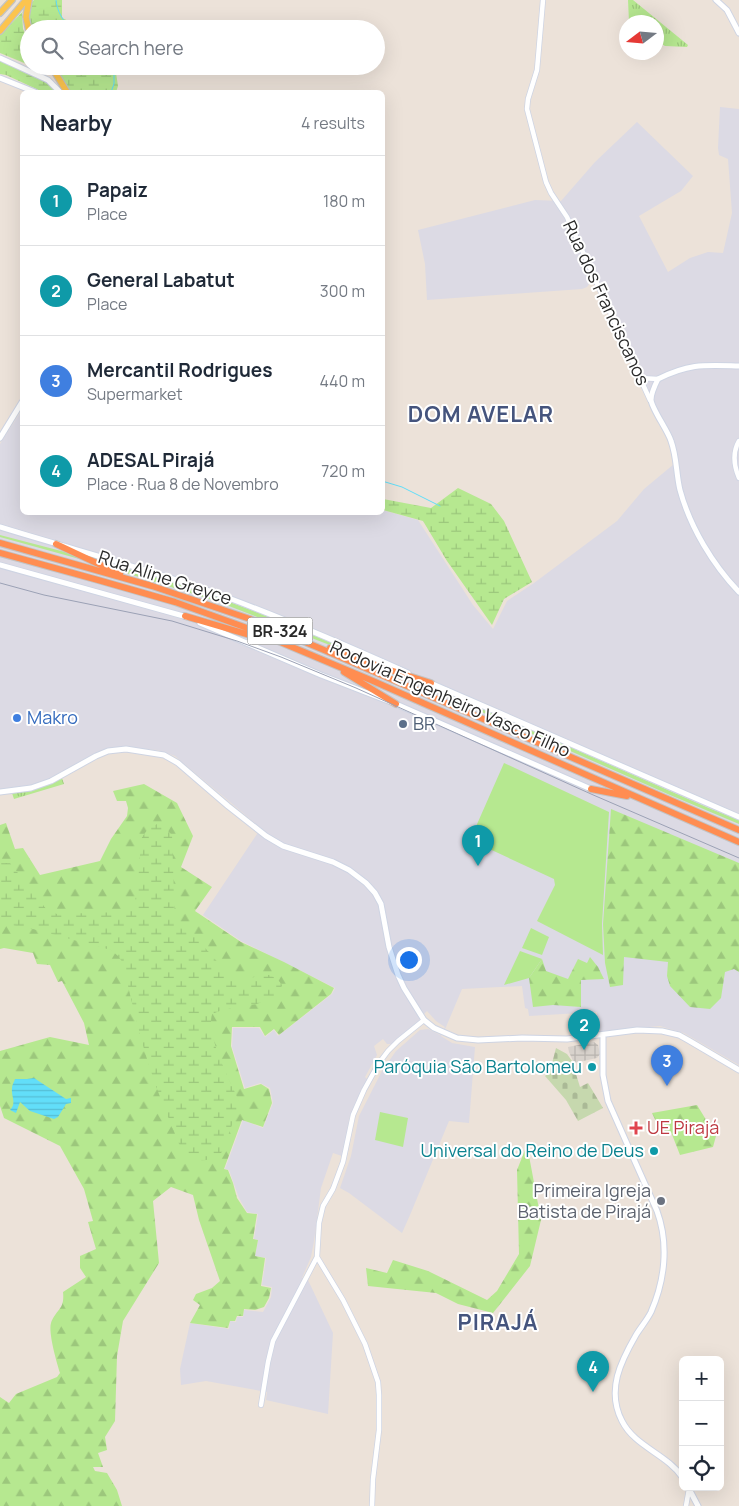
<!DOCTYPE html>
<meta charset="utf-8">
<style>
:root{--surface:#fff;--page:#f2f2f3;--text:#1f2937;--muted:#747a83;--line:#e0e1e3;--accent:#1a73e8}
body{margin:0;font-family:Manrope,sans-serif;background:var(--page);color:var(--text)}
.controls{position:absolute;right:15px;bottom:15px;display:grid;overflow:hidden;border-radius:8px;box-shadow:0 5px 20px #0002}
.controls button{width:45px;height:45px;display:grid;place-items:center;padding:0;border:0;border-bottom:1px solid var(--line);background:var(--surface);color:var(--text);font:25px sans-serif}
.compass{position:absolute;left:619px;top:15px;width:45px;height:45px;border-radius:50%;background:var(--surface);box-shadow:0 5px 20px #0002;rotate:254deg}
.you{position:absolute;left:408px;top:959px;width:18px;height:18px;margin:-12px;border:4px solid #fff;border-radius:50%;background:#1a73e8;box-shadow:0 0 0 8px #1a73e833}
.badge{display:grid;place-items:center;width:32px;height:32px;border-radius:50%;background:var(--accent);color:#fff;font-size:16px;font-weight:700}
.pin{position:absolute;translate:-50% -41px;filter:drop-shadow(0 1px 2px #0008)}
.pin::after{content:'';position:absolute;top:26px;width:18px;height:15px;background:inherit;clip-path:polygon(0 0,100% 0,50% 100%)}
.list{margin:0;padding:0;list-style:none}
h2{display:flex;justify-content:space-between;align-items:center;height:65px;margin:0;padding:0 20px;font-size:21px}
h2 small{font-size:16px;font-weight:400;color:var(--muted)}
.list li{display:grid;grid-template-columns:32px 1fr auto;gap:15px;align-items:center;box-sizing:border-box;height:90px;padding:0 20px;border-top:1px solid var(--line)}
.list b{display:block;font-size:19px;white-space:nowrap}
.list p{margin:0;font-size:16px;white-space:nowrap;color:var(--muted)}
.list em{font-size:16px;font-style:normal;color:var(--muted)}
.icon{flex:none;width:28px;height:28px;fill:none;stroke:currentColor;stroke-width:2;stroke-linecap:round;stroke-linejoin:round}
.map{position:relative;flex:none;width:739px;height:1506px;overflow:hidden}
.search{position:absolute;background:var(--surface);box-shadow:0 5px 20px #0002;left:20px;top:20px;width:365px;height:55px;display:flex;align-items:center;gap:12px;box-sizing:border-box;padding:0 18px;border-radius:28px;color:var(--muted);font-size:19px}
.panel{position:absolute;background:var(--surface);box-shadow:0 5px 20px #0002;left:20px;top:90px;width:365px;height:425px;border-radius:8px}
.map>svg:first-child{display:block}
.industrial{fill:#dcdae4}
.grass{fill:#b6e890}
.forest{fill:url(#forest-firs)}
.wetland{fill:url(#wetland-marsh)}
.cemetery{fill:url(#cemetery-stones)}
.park{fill:url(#park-tufts)}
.plaza{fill:url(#plaza-grid)}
.water{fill:url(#water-rules)}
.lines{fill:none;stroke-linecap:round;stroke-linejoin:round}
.stream{stroke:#62def9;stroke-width:1}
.tertiary-casing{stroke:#ced4e3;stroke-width:6}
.secondary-casing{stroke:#ced4e3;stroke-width:7}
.primary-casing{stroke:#c3c3c3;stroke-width:8}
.motorway-casing{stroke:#c3c3c3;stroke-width:8}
.tertiary{stroke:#fff;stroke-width:4.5}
.secondary{stroke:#fff;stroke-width:5}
.primary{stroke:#fcc44e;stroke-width:5.5}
.motorway{stroke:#ff8d51;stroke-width:6}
.rail{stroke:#9ba1b5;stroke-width:1}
.shop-dot{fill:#3f7fe0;stroke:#fff;stroke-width:2}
.service-dot{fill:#5c6f8a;stroke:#fff;stroke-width:2}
.culture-dot{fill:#0f9aa8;stroke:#fff;stroke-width:2}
.health-dot{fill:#e0444e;stroke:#fff;stroke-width:2}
.worship-dot{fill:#6b7280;stroke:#fff;stroke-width:2}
.labels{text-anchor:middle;stroke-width:4;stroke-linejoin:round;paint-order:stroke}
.shield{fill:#fff;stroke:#696969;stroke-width:1}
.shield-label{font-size:16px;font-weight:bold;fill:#292929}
.street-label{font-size:18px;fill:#292929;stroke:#fff}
.shop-label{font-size:18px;fill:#366cbe;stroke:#fff;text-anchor:start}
.service-label{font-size:18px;fill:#4e5e75;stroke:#fff;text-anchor:start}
.culture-label{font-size:18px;fill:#0d838f;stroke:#fff;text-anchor:end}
.health-label{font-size:18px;fill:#be3a42;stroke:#fff;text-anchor:start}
.worship-label{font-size:18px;fill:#5b616d;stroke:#fff;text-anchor:end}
.district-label{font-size:22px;font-weight:bold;letter-spacing:1px;fill:#45547d;stroke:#fff}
</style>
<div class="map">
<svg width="739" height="1506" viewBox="0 0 739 1506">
<defs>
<pattern id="forest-firs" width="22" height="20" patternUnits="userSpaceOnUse" patternTransform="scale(1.25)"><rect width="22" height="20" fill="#b6e890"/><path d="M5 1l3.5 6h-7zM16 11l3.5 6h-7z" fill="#9cc77c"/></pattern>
<pattern id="wetland-marsh" width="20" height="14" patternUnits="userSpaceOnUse" patternTransform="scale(1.25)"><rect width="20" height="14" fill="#b6e890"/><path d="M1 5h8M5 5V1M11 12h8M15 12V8" fill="none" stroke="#9cc77c"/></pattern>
<pattern id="cemetery-stones" width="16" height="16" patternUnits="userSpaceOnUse" patternTransform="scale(1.25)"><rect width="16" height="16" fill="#c6d8ae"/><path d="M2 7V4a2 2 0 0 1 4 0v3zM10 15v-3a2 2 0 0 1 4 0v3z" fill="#aab996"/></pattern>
<pattern id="park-tufts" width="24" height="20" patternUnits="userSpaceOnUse" patternTransform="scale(1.25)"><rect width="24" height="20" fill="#b6e890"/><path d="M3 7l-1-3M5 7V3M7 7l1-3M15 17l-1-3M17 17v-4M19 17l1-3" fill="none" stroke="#9cc77c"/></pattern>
<pattern id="plaza-grid" width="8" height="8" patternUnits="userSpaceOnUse" patternTransform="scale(1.25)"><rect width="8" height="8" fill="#d8d2cc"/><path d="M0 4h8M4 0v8" fill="none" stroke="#b9b4af"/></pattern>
<pattern id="water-rules" width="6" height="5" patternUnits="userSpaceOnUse" patternTransform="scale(1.25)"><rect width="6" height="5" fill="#62def9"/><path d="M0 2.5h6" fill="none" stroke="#55bed5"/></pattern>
</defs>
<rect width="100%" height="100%" fill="#ece2d9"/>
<path class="industrial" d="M720,107L739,109V1065L684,1033L660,1026L597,1032V1012L529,1016L528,1009L525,1008L522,986L462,989L446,1027L441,1036L452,1043L475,1047L469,1123L449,1121L410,1215L402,1233L349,1193L340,1188L351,1156L359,1116L382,1071L396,1051L420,1030L428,1029L440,1035L445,1027L436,1021L427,1011L420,1018L419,1021L394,1044H387L383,1039L374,1046L377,1055L365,1077L367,1079L349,1118L345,1148L342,1156L333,1153L321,1188L314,1241L311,1257L302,1278L308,1280L333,1333L328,1414L266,1400L267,1392L206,1381L181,1385L180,1369L190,1323L229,1329L230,1321L236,1322L237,1317H243L244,1310L263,1312L271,1297L272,1287L262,1285L266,1258L255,1256L258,1240L254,1239L258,1214L247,1212L239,1198L229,1170L225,1169L243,1120L263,1128L273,1103L270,1088L260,1083L245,1088L232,1047L233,1028H259L265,1037L274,1030L278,1036L332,994L335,988L241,941L203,915L261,828L175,756L158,750L119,748L49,781L32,786L0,789V444L22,410V512H373L379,515V513L382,512L383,510L418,520L473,605L493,629L507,601L534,583L617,521L644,489L674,464L669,441L600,287L590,283L587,287L582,289L427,300L425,264L418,230L535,200L561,201L595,162L637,122L693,176L681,191L639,216L668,272L690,258L708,252L723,253L732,213L728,159L719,155L718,148Z"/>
<path class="grass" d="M0,535C61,551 123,566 183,586C258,610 330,642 402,673L216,601L94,563L0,537Z
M409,680L433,687L711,809L739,820V824L670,795Z
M504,763L609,812L602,924L603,955L537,921L555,885L554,879L470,840Z
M531,928L549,937L542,955L522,948Z
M520,951L542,959L529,978L504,985Z
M380,1112L408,1118L403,1147L375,1140Z"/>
<path class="forest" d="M144,784L177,803L193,836L181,867L212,887L195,911L241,942L284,962L334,988L331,994L279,1035L274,1029L265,1036L260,1027H232L231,1046L244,1089L261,1084L269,1089L272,1103L263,1127L242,1120L224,1169L228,1170L233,1183L237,1198L247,1213L257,1214L253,1239L258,1240L255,1256L265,1258L261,1286L271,1288L269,1298L264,1307L255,1310L244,1309L243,1316H237L235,1321H230L228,1328L190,1323L200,1305L193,1300L196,1294L212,1288L220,1281L199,1220L193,1195L171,1187L153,1201L159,1263L123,1321L117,1356L115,1421L105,1437L107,1450L98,1453L103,1467H93L95,1471L107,1473L117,1490L122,1506H0V1397L9,1403L16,1394L57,1377L60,1373C57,1363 48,1333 51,1323C56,1309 65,1310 63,1292L86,1277L80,1268V1256L96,1249L88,1222L93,1221L84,1189L60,1146L4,1118L0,1106V1051L50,1037L89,1045L84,1023L62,981L58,982L50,965L37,964L33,953L4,948L0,949V825L6,823L15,849L23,848L40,875L100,861L111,839L127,816L128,808L126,801H117L113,791Z
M611,809L739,863V972L734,969L725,972L721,998L710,1009L690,1007L670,986L667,976L668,962L624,957L623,985L610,987L605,963L603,924Z
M590,957L598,967L604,979L581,980V1007L553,1005L533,1007L529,978L542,959L546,971L568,979L578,959L587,963Z
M697,1105L716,1136L713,1147L680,1155L671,1132L662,1134L652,1113Z
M527,1145L541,1220L530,1266L493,1313L458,1304L436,1293L368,1286L366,1268L387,1273L393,1260L428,1271L487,1300L497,1291L519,1254L517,1170Z"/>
<path class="wetland" d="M34,0H62V18L86,29H32L29,17L31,4L22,13L23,29L29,41V65L0,53V35Z
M0,61L44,80L56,92H43L6,75L0,74Z
M55,66H115L118,86L116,92H71Z
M458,488L491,504L504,521L532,582L504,599L492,625L447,561L423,521L383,510V499L431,508Z
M157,824L167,830L172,835L175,924L180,928L188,929C199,942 212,954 222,968C224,971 226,975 229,977C247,990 265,960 282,985L279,995L257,1004L222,1010L212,1014C206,1036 229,1078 238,1099L239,1106L222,1152C212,1161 198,1164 187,1155C180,1149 176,1137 173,1128C149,1076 135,1019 123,963L118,956L111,950L33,929L11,925H0V863H10L47,910L57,914L124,912L132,910L135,902L142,837L148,829Z"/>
<path class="cemetery" d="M556,1048L567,1054L572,1061L580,1087L588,1083L603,1108L578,1121L566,1100L545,1076L550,1071Z"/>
<path class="park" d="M628,0H633L688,45L687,47L665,46L657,41L656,22H629Z
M62,778L64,784L14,799L12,793L41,787Z"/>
<path class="plaza" d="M594,1042L598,1045L600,1054L597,1058L574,1063L569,1052L568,1047Z"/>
<path class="water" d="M34,1078L66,1099L71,1098V1103L66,1104L58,1117L54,1119L30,1111L20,1102L16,1113L10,1110C17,1103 11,1097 12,1088C12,1085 14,1082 15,1079H27Z"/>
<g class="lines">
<path class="stream" d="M56,0C57,12 63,21 72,29
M111,92L114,84V66
M382,481L402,487L440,506"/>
<defs>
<path id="tertiary" d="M543,0L537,70L528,99L527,109L546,182L551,193L567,217L650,400
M640,378L658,379
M739,441C732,453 734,466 739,478
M261,1405L268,1362L273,1341L317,1257
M372,1506L373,1479L379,1430V1395L378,1382L365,1344L343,1300L317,1257L319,1223L323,1206L333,1189L343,1162L353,1115L364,1090L379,1063L388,1051L398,1041L424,1020
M686,1506L689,1489"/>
<path id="secondary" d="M716,0L727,10L739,33
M0,58L48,80L60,92
M0,78L35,92
M739,366C705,365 690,363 658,379C655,385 651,393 651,400C652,409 668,431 671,441C677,457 676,474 680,490C690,527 713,565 739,592
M0,438L22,402
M0,527C68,548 137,566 204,589C274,614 341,643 408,673
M0,565L187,617
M200,623L321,675L396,704L591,789
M428,682L739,817
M0,792L31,788L51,781L96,756L108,751L126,749L164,755L178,763L228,806L266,836L283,846L333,862L349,870L366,883L375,893L381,904L389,947L398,975L404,988L424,1020L434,1028L457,1038L478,1040L522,1038L567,1039L637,1030L662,1031L679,1035L688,1040L739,1070
M603,1036V1075L608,1101L657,1211C669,1244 665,1280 651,1312C647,1320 641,1327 636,1335C621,1361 606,1390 622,1421C635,1447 667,1454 683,1478
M688,1487L698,1506"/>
<path id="primary" d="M0,13L12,0
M0,31L26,0
M29,31L26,17L29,0
M51,66L67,92"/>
<path id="motorway" d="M0,543L152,586L250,619L324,650L739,830
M56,544L120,574
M0,553L98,580L175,602L247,628L373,681L739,842
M185,616L263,639
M330,648L387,669L431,683
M344,672L396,704
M591,789L627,796"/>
</defs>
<use href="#tertiary" class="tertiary-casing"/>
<use href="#secondary" class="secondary-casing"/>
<use href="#primary" class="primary-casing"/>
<use href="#motorway" class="motorway-casing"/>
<use href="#tertiary" class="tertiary"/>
<use href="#secondary" class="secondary"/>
<use href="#primary" class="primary"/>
<use href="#motorway" class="motorway"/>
<path class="rail" d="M0,583L44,595L172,621L237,641L281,657L356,688L591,794L739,858"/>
</g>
<circle class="shop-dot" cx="17" cy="718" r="5"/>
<circle class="service-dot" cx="403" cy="724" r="5"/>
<g class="culture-dot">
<circle cx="592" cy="1067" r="5"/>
<circle cx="654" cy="1151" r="5"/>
</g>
<path class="health-dot" d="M633.5 1120.5h5v5h5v5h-5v5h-5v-5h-5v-5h5z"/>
<circle class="worship-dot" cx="661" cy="1201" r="5"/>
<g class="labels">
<rect class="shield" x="247.5" y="617.5" width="65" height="27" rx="4"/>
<g class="shield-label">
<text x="280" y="637">BR-324</text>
</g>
<g class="street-label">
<text transform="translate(606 303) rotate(65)" y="6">Rua dos Franciscanos</text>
<text transform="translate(165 578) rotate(18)" y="6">Rua Aline Greyce</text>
<text transform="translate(450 699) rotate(24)" y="6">Rodovia Engenheiro Vasco Filho</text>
</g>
<g class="shop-label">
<text x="27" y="724">Makro</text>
</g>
<g class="service-label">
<text x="413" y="730">BR</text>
</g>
<g class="culture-label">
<text x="582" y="1073">Paróquia São Bartolomeu</text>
<text x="644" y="1157">Universal do Reino de Deus</text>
</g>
<g class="health-label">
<text x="647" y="1134">UE Pirajá</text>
</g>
<g class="worship-label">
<text x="651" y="1197">Primeira Igreja<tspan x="651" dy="21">Batista de Pirajá</tspan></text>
</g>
<g class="district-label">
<text x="481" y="422">DOM AVELAR</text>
<text x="498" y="1330">PIRAJÁ</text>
</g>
</g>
</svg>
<div class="controls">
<button>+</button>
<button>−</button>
<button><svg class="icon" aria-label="locate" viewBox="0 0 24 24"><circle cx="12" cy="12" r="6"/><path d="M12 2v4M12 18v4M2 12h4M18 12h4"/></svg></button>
</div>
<svg class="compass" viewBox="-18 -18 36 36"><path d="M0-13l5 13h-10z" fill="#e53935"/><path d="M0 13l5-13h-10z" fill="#747a83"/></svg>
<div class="you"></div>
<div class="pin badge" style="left:478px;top:866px;background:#0f9aa8">1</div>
<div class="pin badge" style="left:584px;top:1050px;background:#0f9aa8">2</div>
<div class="pin badge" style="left:667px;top:1086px;background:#3f7fe0">3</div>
<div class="pin badge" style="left:593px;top:1392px;background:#0f9aa8">4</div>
<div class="search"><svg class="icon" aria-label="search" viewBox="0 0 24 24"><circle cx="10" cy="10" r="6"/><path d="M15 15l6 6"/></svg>Search here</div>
<section class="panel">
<h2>Nearby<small>4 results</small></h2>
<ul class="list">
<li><span class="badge" style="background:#0f9aa8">1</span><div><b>Papaiz</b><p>Place</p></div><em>180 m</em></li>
<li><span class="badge" style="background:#0f9aa8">2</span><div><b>General Labatut</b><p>Place</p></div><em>300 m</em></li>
<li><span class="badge" style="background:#3f7fe0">3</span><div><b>Mercantil Rodrigues</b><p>Supermarket</p></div><em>440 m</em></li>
<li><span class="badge" style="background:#0f9aa8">4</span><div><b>ADESAL Pirajá</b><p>Place · Rua 8 de Novembro</p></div><em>720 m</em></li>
</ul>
</section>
</div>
